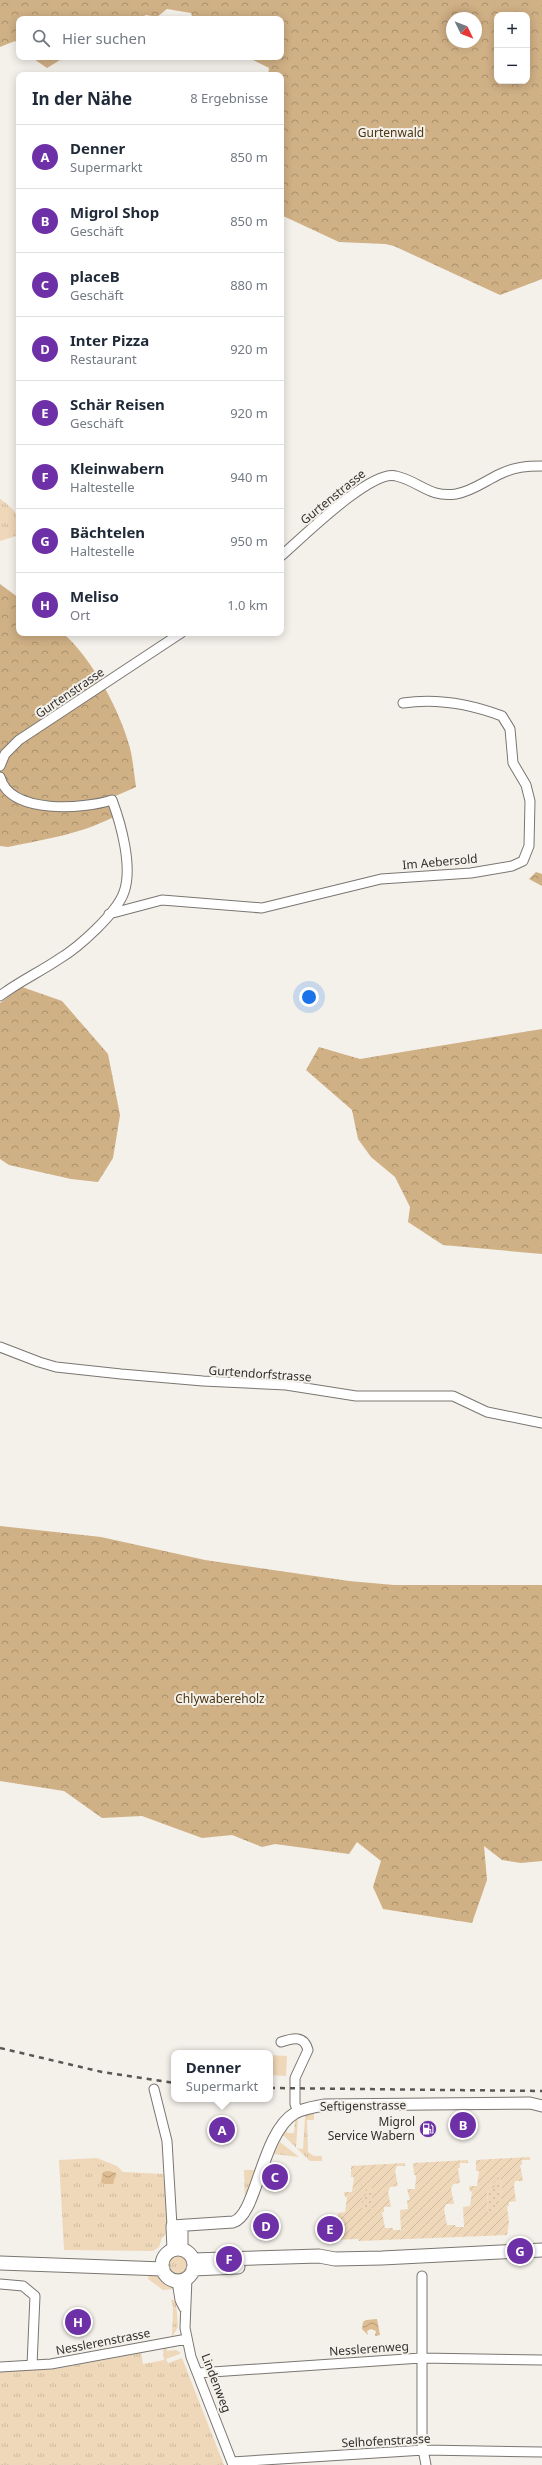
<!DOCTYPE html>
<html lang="de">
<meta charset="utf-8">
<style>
:root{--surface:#fff;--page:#f2f2f3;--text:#1f2937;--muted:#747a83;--line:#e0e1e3;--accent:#6d30a6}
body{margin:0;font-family:"Noto Sans",sans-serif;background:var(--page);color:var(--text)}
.controls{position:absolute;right:12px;top:12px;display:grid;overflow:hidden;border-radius:8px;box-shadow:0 2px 10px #0003}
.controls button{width:36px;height:36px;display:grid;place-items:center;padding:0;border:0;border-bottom:1px solid var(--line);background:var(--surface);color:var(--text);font:20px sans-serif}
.compass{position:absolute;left:446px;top:12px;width:36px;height:36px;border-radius:50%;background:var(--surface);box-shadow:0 2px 10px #0003;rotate:133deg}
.you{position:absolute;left:309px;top:997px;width:14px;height:14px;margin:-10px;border:3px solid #fff;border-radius:50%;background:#1a73e8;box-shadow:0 0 0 6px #1a73e833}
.badge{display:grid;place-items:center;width:26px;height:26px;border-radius:50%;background:var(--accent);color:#fff;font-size:13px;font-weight:700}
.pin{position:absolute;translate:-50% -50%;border:2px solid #fff;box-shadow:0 1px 4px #0006}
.popup{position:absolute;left:171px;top:2050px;width:102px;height:52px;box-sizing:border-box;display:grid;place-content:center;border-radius:8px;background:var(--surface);filter:drop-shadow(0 1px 3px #0005);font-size:13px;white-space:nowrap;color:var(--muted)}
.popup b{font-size:15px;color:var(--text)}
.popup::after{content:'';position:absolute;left:50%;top:100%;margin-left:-8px;border:8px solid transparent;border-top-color:var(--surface)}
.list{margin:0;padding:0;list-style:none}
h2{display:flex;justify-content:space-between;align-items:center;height:52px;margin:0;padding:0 16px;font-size:17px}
h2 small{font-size:13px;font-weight:400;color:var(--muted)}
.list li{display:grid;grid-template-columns:26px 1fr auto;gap:12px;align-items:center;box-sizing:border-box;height:64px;padding:0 16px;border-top:1px solid var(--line)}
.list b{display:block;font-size:15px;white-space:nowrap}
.list p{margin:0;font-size:13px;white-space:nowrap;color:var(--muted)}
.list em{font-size:13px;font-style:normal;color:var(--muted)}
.icon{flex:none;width:22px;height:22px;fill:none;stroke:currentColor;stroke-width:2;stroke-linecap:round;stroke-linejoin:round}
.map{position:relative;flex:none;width:542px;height:2465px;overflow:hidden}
.search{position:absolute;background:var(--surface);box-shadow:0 2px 10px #0003;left:16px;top:16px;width:268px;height:44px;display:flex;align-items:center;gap:10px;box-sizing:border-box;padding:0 14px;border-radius:8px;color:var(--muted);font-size:15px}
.panel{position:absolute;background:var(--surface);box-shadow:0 2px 10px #0003;left:16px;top:72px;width:268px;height:564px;border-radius:8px}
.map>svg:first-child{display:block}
.grass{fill:url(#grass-tufts)}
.forest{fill:url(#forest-crowns);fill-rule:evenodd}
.park{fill:url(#park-dots)}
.garden{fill:url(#garden-furrows);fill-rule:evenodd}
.pitch{fill:#efd8b9}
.water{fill:url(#water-waves)}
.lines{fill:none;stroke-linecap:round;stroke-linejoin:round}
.minor-casing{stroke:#7a7671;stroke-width:11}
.tertiary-casing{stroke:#7a7671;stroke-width:13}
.secondary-casing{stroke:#7a7671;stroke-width:15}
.minor{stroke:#fff;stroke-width:9}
.tertiary{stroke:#fff;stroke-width:11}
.secondary{stroke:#fff;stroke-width:13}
.rail{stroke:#595654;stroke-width:2.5;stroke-dasharray:5 5;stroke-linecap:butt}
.labels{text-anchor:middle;stroke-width:4;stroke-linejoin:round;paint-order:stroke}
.park-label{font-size:12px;fill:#4b3512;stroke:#f4f0ea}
.street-label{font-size:12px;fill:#312f2d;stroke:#f4f0ea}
.poi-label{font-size:12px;fill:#312f2d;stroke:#f4f0ea;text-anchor:end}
</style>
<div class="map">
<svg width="542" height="2465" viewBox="0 0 542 2465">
<defs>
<pattern id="grass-tufts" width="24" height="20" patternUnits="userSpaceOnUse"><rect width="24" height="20" fill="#efd8b9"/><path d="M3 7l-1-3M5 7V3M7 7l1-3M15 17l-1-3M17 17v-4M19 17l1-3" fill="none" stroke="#cdba9f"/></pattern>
<pattern id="forest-crowns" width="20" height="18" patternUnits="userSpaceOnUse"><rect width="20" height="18" fill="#d0b085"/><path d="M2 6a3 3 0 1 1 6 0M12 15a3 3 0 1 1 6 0" fill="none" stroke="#a9906d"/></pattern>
<pattern id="park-dots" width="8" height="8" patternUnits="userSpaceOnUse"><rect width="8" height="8" fill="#efd8b9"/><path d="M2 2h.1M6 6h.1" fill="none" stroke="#cdba9f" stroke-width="1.8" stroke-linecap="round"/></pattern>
<pattern id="garden-furrows" width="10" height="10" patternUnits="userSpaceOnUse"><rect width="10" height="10" fill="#efd8b9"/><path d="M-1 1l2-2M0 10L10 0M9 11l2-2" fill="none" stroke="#cdba9f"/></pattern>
<pattern id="water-waves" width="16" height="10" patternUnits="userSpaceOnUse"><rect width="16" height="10" fill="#dcbc90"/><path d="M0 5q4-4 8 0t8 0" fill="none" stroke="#b39976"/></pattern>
</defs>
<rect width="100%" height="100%" fill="#f4f0ea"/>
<path class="grass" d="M0,499C17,511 19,514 19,535L0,541Z
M314,2112V2120H307L308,2152L314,2156H322V2161H310L283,2135L287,2128V2133H294L295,2120L298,2118L296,2148L303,2149L305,2117L308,2113Z
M280,2142L299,2157L274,2154Z
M97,2158L117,2166L123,2172L163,2174L169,2230L162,2238L159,2247L153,2251L64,2250L59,2160Z
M244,2170H254L256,2173L245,2206L239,2210V2207L245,2204Z
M167 2265a11 11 0 1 1 22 0a11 11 0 1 1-22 0Z
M149,2272L160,2276L174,2289L163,2290L148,2279Z
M171,2299L176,2302L178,2327L172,2337L173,2307Z
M167,2346V2351L176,2350L180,2352V2354L166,2359L168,2363L182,2358L224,2465H0V2371L55,2369L141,2353L143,2364L164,2360L163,2349Z"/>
<path class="forest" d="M0,0H542V279L500,295L394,246L385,244L339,242L281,215V75H268L269,68L247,57H281V19H193L191,13L167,9L157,17L146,15L138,19H19V45L15,41L0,47ZM497,15H527V81H497ZM452,18H476V42H452Z
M31,57H65L47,68Z
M0,584L19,598V633H63C92,659 120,710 130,748C133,760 134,774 136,787L111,798L117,815C83,834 46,839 8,847L0,846Z
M536,872L542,874V886L529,879Z
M22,987L62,1001L108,1054L120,1115L113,1158L98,1182L71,1179L9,1165L0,1159V1003Z
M542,1029V1254L443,1245L408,1222L410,1207L395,1177L371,1157L358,1139L352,1110L306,1070L319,1047L360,1059Z
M0,1526L101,1537L205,1560L349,1581L394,1585H542V1861L521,1863L502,1860L484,1846L487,1880L472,1923L383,1909L373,1887L381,1861L357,1842L349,1854L275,1844L262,1847L232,1835L202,1838L142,1816L102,1818L64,1791L0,1781Z"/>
<path class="park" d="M494,2178H501L502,2201L496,2213H488L487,2188H494Z
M366,2187H372V2209L362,2210V2196Z"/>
<path class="garden" d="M530,2157V2160H522V2165H520L523,2181H515L514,2186L516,2201L509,2202V2206H507L509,2222L507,2235L359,2241L358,2239L331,2240L330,2233H338V2213L345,2212L347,2197H345L344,2192H352L354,2177H351V2166L405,2163V2166H397L395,2171L398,2186L390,2187L388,2192L391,2207H384V2212H382L385,2228H393V2230H401L400,2210L408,2209L407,2200H410L407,2189H415L416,2176L414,2174L413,2163L468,2160V2163H460V2168H458L460,2183L453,2184L451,2189L454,2204H446L444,2209L447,2225H455L456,2227H464L463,2207L470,2206L472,2192L470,2191L469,2186H477L479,2171H476V2160ZM494,2178H501L502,2201H496V2213H488L487,2188H495ZM366,2187H372V2209H362V2196H366Z"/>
<path class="pitch" d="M270,2055L287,2056L286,2076L270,2075Z"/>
<path class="water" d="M109,2171L116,2173L113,2184H104L101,2182L103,2172Z
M377,2319L380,2335L375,2336L376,2331L371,2329L367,2331L368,2335L362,2329L363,2322L366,2320Z"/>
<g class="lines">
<defs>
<path id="minor" d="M281,556C302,538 371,469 396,476C419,481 429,498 456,494C473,491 485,481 500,474C514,467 527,466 542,466
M0,766L5,754L19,740L181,633
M0,777C10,815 84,809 112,800C121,824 133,867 124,892C117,913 78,948 59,959C40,972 18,982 0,996
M109,914L162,900L262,908L381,879L471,873L512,866L523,861L529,846L530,801L526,785L513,763L510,729L502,716C470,704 437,698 403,703
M0,1347L39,1362L56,1367L121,1374L203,1381L286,1385L356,1396H453L487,1412L542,1423
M281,2042C293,2038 304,2035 308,2050L295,2078V2104L298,2112
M154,2089L167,2141L172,2226
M422,2276V2444L426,2465
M187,2278L185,2328L191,2357L233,2465
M177,2281L180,2300L184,2308
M0,2284L23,2286L35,2296L32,2365
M0,2367L51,2364L187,2339
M198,2373L421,2358L542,2360
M232,2462L424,2450L542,2452"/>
<path id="tertiary" d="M182,2226V2250
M173,2250L172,2226L233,2222C257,2216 261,2133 295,2113C304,2108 314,2107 324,2105L530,2103L542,2106"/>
<path id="secondary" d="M162 2265a16 16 0 1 1 32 0a16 16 0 1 1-32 0Z
M193,2260L319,2256L335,2259L382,2258L542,2250
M0,2263L163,2269
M193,2269L238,2267"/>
</defs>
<use href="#minor" class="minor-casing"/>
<use href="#tertiary" class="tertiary-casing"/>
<use href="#secondary" class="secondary-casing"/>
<use href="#minor" class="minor"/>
<use href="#tertiary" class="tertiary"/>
<use href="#secondary" class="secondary"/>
<path class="rail" d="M0,2048L102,2072L174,2083
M270,2088L542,2091"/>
</g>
<defs>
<symbol id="fuel-disc" viewBox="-11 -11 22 22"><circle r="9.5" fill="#6d30a6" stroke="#f4f0ea"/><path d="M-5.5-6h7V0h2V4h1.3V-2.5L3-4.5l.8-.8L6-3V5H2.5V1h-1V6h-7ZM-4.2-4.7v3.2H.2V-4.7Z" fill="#fff"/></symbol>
</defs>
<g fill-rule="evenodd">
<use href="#fuel-disc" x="418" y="2119" width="20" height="20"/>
</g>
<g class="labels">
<g class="park-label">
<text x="391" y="137">Gurtenwald</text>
<text x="220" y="1703">Chlywabereholz</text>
</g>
<g class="street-label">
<text transform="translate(333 497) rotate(-39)" y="4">Gurtenstrasse</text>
<text transform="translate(70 693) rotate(-34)" y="4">Gurtenstrasse</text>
<text transform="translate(440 862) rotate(-5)" y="4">Im Aebersold</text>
<text transform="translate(260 1374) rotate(4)" y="4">Gurtendorfstrasse</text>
<text transform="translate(363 2106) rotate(-1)" y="4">Seftigenstrasse</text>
<text transform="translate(103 2342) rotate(-11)" y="4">Nesslerenstrasse</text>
<text transform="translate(369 2349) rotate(-4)" y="4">Nesslerenweg</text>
<text transform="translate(216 2383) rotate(69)" y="4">Lindenweg</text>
<text transform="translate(386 2441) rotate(-3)" y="4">Selhofenstrasse</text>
</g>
<g class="poi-label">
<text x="415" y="2126">Migrol<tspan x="415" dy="14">Service Wabern</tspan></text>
</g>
</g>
</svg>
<div class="controls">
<button>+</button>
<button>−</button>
</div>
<svg class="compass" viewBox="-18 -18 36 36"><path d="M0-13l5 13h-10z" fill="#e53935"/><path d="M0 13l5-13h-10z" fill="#747a83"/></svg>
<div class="you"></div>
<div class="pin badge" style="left:222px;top:2130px">A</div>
<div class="popup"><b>Denner</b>Supermarkt</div>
<div class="pin badge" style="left:463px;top:2125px">B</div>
<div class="pin badge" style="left:275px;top:2177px">C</div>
<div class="pin badge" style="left:266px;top:2226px">D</div>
<div class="pin badge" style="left:330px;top:2229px">E</div>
<div class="pin badge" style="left:229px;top:2259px">F</div>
<div class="pin badge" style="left:520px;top:2251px">G</div>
<div class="pin badge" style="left:78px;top:2322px">H</div>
<div class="search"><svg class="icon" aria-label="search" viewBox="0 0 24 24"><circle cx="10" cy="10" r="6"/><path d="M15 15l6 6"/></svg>Hier suchen</div>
<section class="panel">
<h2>In der Nähe<small>8 Ergebnisse</small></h2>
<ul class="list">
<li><span class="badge">A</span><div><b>Denner</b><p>Supermarkt</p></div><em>850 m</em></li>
<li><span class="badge">B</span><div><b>Migrol Shop</b><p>Geschäft</p></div><em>850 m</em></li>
<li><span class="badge">C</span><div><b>placeB</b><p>Geschäft</p></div><em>880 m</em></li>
<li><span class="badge">D</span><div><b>Inter Pizza</b><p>Restaurant</p></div><em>920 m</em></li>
<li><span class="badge">E</span><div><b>Schär Reisen</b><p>Geschäft</p></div><em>920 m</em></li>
<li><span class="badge">F</span><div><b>Kleinwabern</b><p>Haltestelle</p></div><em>940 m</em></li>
<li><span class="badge">G</span><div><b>Bächtelen</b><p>Haltestelle</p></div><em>950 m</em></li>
<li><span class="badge">H</span><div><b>Meliso</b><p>Ort</p></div><em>1.0 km</em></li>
</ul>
</section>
</div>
